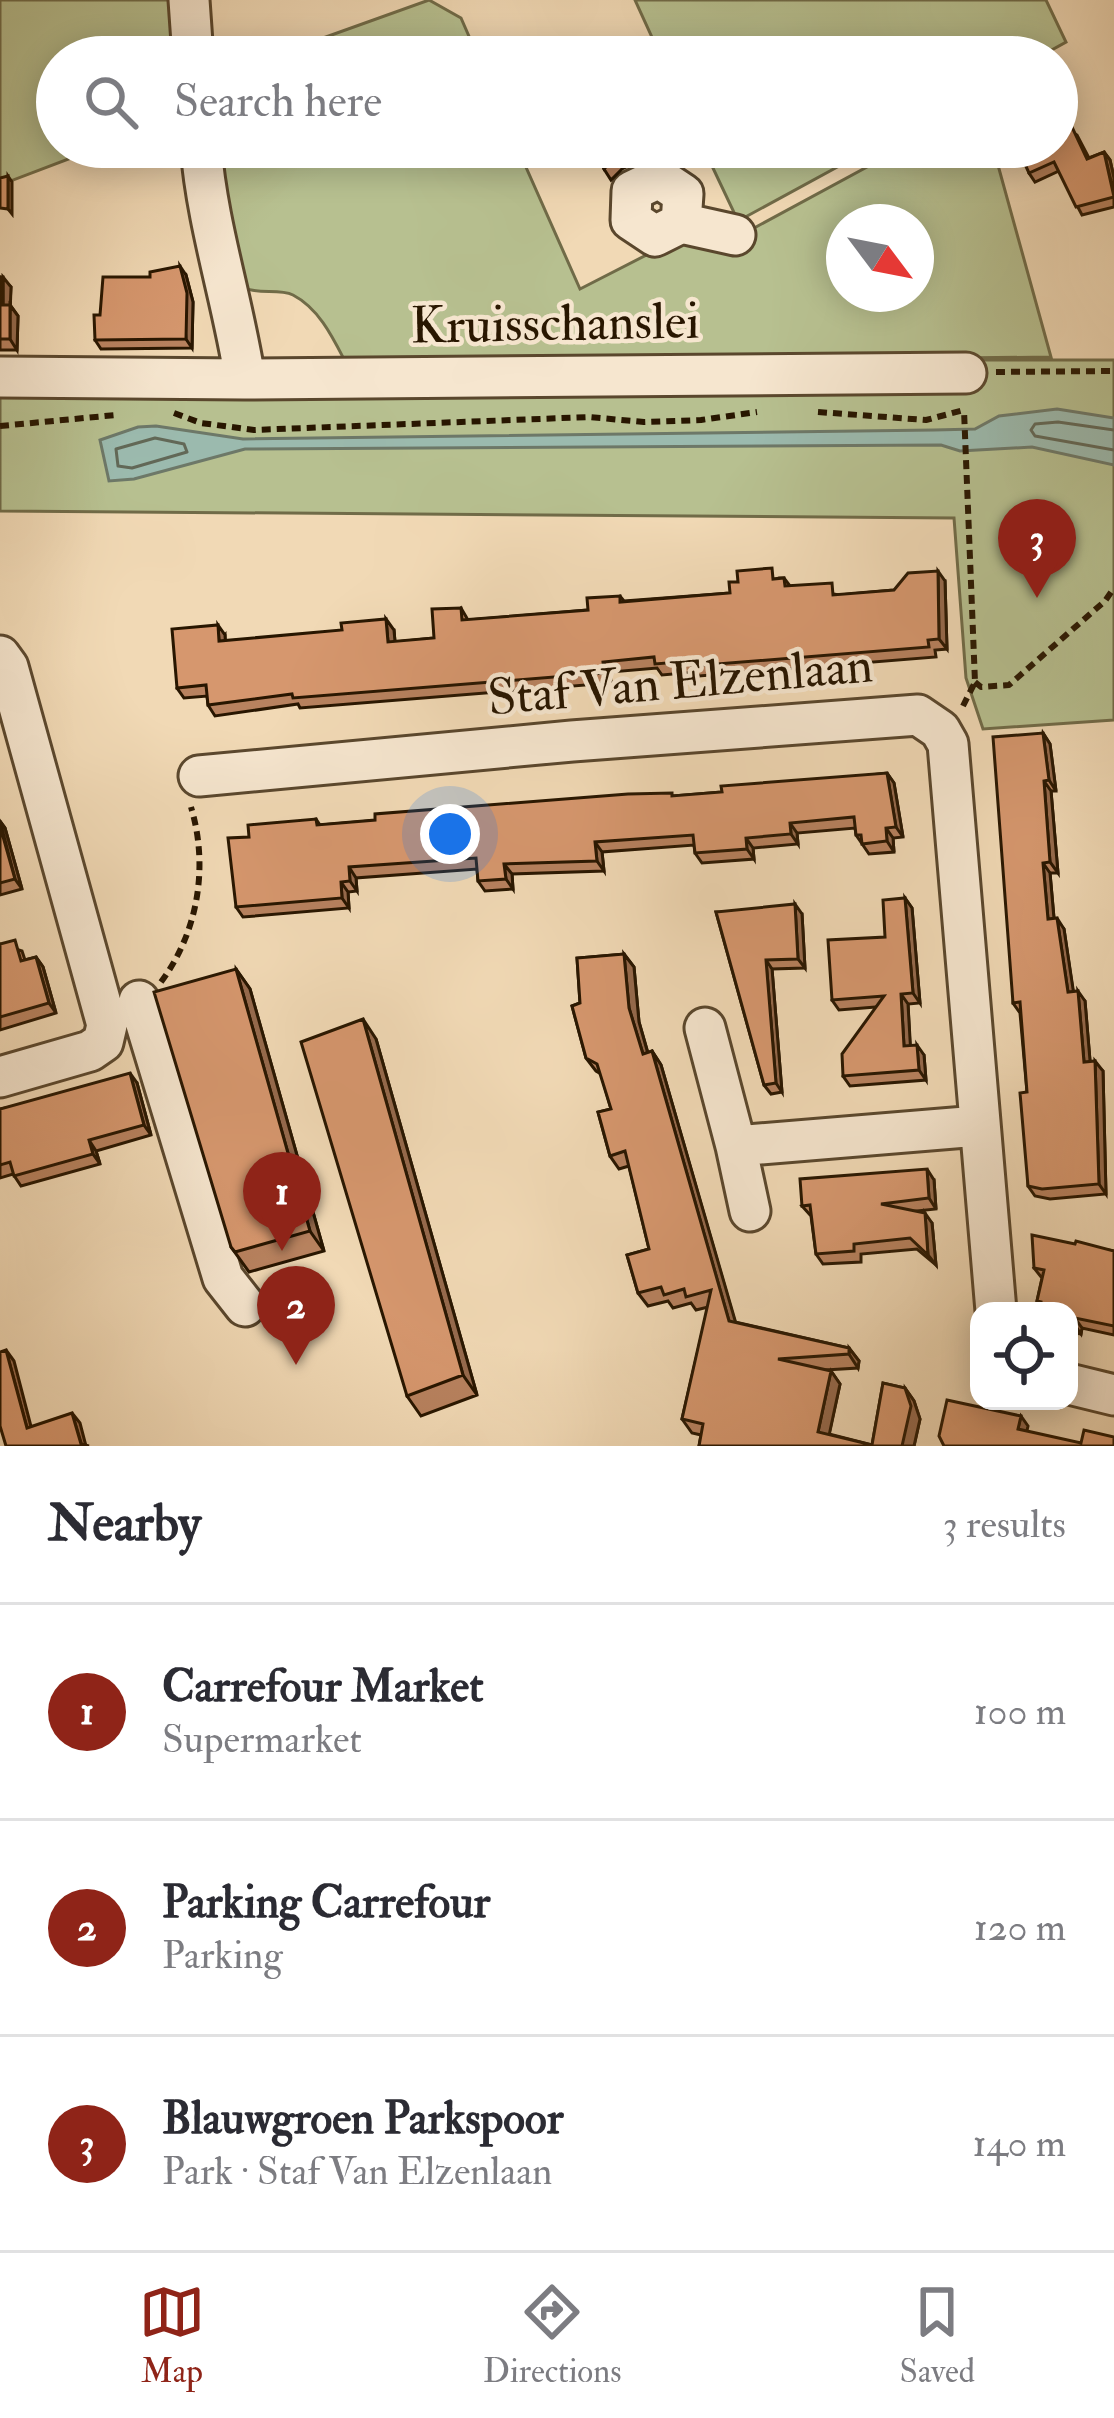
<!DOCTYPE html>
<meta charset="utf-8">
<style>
:root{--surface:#fff;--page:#f7f7f7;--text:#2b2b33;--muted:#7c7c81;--line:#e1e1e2;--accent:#8f2418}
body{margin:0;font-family:"IM FELL Double Pica",serif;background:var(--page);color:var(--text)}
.controls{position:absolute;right:36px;bottom:36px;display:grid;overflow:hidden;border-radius:24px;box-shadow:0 6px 30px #0003}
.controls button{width:108px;height:108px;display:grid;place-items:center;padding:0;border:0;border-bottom:3px solid var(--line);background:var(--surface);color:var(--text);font:60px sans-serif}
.compass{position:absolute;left:826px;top:204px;width:108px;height:108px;border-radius:50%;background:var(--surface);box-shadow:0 6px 30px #0003;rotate:122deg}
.you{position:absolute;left:450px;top:834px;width:42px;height:42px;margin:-30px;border:9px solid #fff;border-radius:50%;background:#1a73e8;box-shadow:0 0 0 18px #1a73e833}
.badge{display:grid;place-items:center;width:78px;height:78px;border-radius:50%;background:var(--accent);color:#fff;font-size:39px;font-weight:700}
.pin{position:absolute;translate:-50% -99px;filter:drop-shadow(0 3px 6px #0008)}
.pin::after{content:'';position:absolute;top:63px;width:42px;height:36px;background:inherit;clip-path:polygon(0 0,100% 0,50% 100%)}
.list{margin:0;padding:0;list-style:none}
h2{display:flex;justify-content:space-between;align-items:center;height:156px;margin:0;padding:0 48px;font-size:51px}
h2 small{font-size:39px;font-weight:400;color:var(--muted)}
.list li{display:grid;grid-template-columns:78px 1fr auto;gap:36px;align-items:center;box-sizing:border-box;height:216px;padding:0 48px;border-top:3px solid var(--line)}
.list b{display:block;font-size:45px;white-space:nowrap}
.list p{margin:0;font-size:39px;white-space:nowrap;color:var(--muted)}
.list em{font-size:39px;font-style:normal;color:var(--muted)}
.icon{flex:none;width:66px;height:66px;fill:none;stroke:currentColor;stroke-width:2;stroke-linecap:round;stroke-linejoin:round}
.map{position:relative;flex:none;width:1114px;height:1446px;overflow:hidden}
.search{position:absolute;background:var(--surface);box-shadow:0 6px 30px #0003;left:36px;right:36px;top:36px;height:132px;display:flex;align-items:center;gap:30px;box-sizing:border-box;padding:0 42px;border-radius:66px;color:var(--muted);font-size:45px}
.sheet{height:804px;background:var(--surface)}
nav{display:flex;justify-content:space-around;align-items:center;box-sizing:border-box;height:168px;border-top:3px solid var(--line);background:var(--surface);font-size:33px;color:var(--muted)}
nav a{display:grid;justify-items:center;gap:6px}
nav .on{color:var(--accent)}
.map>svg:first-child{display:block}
.green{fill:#b7c090;stroke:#706b48;stroke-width:3;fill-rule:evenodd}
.water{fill:#9bbaae;stroke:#6d7868;stroke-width:3}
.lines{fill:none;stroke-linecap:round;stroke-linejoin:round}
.shore{stroke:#626857;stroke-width:3}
.minor-casing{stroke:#5a472d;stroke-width:45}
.path{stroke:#281600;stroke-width:6;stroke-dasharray:9 6;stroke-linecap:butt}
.minor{stroke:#f6e6cf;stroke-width:39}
.wall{fill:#b8825f;stroke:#281600;stroke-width:3}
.shaded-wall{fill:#966a4d;stroke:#281600;stroke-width:3}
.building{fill:#d6976e;stroke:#281600;stroke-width:3}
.labels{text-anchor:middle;stroke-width:9;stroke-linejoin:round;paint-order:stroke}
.street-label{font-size:51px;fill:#281600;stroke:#f6e6cf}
</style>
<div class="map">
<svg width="1114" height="1446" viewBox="0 0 1114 1446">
<rect width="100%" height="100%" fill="#f1d9b5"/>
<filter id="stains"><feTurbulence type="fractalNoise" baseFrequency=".00167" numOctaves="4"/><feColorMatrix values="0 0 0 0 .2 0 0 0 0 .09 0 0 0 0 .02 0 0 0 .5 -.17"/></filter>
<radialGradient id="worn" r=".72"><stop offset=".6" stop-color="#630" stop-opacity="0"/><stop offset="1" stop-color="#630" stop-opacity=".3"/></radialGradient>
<path class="green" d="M0,0H173L180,57H57V147H100L0,185Z
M429,0L461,18L478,57H270Z
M635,0H1046L1066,42L1039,57H661Z
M214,147H517L580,289L662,247L743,234L904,147H993L1051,357L347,365C334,340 320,309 293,295C279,288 259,295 245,288ZM844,222H916V294H844Z
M703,147H874L738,221Z
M971,360H1114V720L983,729L966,678L954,518L0,511V379Z"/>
<path class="water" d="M1057,409L1114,418V465L1032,447L960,451L941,445L245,449L134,479L109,481L100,440L138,427L156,426L243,439L934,430L975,429L999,416Z"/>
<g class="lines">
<path class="shore" d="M1114,430L1058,422L1035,424L1031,430L1035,436L1114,450
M155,438L184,444L187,452L132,468L118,466L116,449Z"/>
<defs>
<path id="minor" d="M189,0L193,57
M201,147C207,225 233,301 245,379
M681,223L683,194L659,178L632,191L631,220L655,236L681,223L735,235
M0,377L245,379L966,373
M0,656L8,667L107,1025L103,1042L90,1051L0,1077
M199,776L572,741L918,715L940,730L948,744L996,1311
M139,1001L223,1278L245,1306
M705,1028L736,1146L978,1126
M736,1146L750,1211
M1069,1384L1114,1395"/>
</defs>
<use href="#minor" class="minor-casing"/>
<path class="path" d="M996,372L1114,371
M818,412L926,420L964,410
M174,413L201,423L254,430L589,417L644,422L701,420L757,412
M0,426L116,415
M975,682L981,687L1009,685L1105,601L1114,588
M963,706L975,682L964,410
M161,982C198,932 209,867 191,807"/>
<use href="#minor" class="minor"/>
</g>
<path class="wall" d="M1067,129L1077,135L1089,158L1104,152L1110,160L1114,178V207L1082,215L1059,171L1035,182L1029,173Z
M594,147H676L679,153L649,156L622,169L611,180L604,169Z
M186,275L193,302L192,348L101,349L95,340Z
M0,277L11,287L10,305L18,316L17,350H0Z
M779,578H784L790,586L839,595L894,590L945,581L947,649L935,650L936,657L699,676L696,672L662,675L657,668L610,672L611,683L300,708L298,704L215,716L208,705L207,696L184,698L177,688L225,635V641L394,630L395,642L434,638L461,608L468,620L588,610L620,596L624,601L730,593Z
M1043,733L1050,744L1056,791H1051L1058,873H1050L1054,918L1064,929L1073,991L1085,1001L1090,1061L1103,1071L1106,1194L1050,1199L1035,1196L1028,1186L1027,1092L1020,1013L1013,1003Z
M887,773L894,783L903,837L893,838L894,852L869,854L856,835L855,828L797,833L798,844L753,848L754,859L702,863L695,853L694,845L602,852L604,871L512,874L513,889L485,891L478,881L477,869L356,878L357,891L348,892L349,908L243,917L236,907L249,837L316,819L320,825L722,792Z
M0,821L5,828L22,889L0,895Z
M905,898L912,908L920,1003L908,1004L910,1046L924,1055L926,1080L850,1086L843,1076L876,1007L839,1010L832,1000L885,937Z
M716,912L802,914L805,968L772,969L782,1092L771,1094L764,1085Z
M0,944L22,951L25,960L36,957L43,967L56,1013L0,1030Z
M624,954L634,967L639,1022L648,1053L652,1051L661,1065L735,1322L849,1348L859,1361L858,1368L825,1370L831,1371L840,1384L829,1434L872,1445L883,1383L905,1388L914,1401L920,1419L914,1446H699L701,1435L692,1433L682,1419L708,1307L696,1310L691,1303L673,1308L668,1301L648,1306L638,1293L627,1255L649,1249L629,1166L619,1169L610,1156L598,1112L611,1109L601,1074L596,1071L586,1058L572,1006L580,1003L577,958Z
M236,969L250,989L324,1251L249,1272L231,1247Z
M376,1039L477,1395L421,1416L407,1396Z
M137,1083L151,1135L96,1151L100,1164L21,1186L13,1174L0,1178V1109Z
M934,1180L936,1209L916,1211L932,1223L936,1265L917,1249L861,1254V1262L823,1264L816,1254L811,1216L802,1206Z
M1075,1244L1114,1251V1335L1082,1328L1081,1334L1069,1332V1311L1040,1306L1037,1301L1042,1278L1034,1268Z"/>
<path class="shaded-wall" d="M1104,152L1110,160L1114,178V193Z
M8,176L12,182V214L8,209Z
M180,266L186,275L193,302L192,348L186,339Z
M3,277L11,287L10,316L3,305Z
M10,305L18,316L17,350L10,339Z
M938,571L945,581L947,649L939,639Z
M386,619L394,630L396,653L388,642Z
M218,625L225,635L226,652L219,641Z
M603,662L610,672L611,683L604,673Z
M1043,733L1050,744L1056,791L1049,780Z
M887,773L894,783L903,837L896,827Z
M1044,781L1051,791L1058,873L1050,862Z
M0,821L5,828L22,889L15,879Z
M790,823L797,833L798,844L791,834Z
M886,828L893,838L894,852L887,841Z
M746,838L753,848L754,859L747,849Z
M595,842L602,852L604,871L597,861Z
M1043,863L1050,873L1055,930L1048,919Z
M504,864L512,874L513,889L506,879Z
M349,867L356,878L357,891L350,881Z
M341,882L348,892L349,908L342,898Z
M905,898L912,908L920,1003L913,993Z
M795,904L802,914L805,968L798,959Z
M1057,918L1064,929L1075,1002L1068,992Z
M624,954L634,967L639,1022L652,1068L643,1054L629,1008Z
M36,957L43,967L56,1013L49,1003Z
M766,960L772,969L782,1092L776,1083Z
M236,969L250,989L324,1251L310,1231Z
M1078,991L1085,1001L1091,1072L1084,1062Z
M901,994L908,1004L911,1056L904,1046Z
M363,1019L376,1039L477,1395L463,1375Z
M917,1045L924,1055L926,1080L919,1070Z
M652,1051L661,1065L739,1334L729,1321Z
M1095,1061L1103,1071L1106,1194L1099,1184Z
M130,1073L137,1083L151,1135L144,1125Z
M89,1140L96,1151L100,1164L93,1154Z
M927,1169L934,1180L936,1209L929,1198Z
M925,1213L932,1223L936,1265L928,1255Z
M1075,1318L1082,1328L1081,1334L1074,1324Z
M849,1348L859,1361L858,1368L849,1354Z
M6,1350L14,1361L34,1438L27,1428Z
M831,1371L840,1384L827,1445L818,1432Z
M905,1388L914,1401L920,1419L914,1446H902Z
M72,1413L80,1423L86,1446H82Z
M1021,1416L1028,1426L1025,1439L1018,1429Z"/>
<path class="building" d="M1060,118L1065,129L1072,127L1087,159L1104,152L1114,197L1076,207L1054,162L1029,173L1017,147H1057V120Z
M594,147H639L614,159L604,169Z
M8,176V209L0,208V178Z
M180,266L187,293L186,339L95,340L94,315H100L103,277H150V272Z
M0,277H3V305H10V339H0Z
M772,568L773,579L784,578L785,586L832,583L833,595L894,590L908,573L938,571L939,639L928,640L929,647L692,666L691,661L655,664L654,657L603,662L604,673L293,698L292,694L208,705L206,685L177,688L172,629L218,625L219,641L342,630L341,623L386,619L388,642L434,638L432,609L461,608L462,620L588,610L587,598L620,596V602L730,593L729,582H738L737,571Z
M1043,733L1049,780L1044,781L1050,862L1043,863L1048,919L1057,918L1068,992L1078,991L1084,1062L1095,1061L1099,1184L1042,1189L1028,1186L1020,1093L1027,1092L1020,1002L1013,1003L993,737Z
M887,773L896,827L886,828L887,841L862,844L861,835H856L854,817L790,823L791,834L746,838L747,849L695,853L693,835L595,842L597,861L504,864L506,879L478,881L476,858L349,867L350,881L341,882L342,898L236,907L228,838L249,837L248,825L316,819L317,825L375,820V814L628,794L672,793V796L722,792L721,786Z
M0,826L15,879L0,883Z
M905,898L913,993L901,994L904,1046L917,1045L919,1070L843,1076L842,1054L884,996L832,1000L828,940L885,937L883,900Z
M795,904L798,959L766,960L776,1083L764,1085L716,912Z
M15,940L21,961L36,957L49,1003L0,1017V944Z
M624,954L629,1008L643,1054L652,1051L729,1321L849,1348V1354L778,1359L831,1371L818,1432L872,1445L883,1383L905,1388L911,1406L902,1446H699L703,1424L682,1419L711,1290L686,1297L684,1289L664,1295L661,1287L638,1293L627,1255L649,1249L625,1151L610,1156L598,1112L611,1109L597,1064L586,1058L572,1006L580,1003L577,958Z
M236,969L310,1231L235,1252L231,1247L154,992Z
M363,1019L463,1375L407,1396L301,1042Z
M130,1073L144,1125L89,1140L93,1154L14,1176L10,1162L0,1165V1109Z
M927,1169L929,1198L881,1204L925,1213L928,1255L910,1238L854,1244V1251L816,1254L810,1205L802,1206L800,1179Z
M1032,1235L1075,1244L1076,1241L1114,1251V1326L1075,1318L1074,1324L1069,1323V1311H1040L1041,1302L1037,1301L1044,1270L1034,1268Z
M6,1350L27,1428L72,1413L81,1444L89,1446H6L0,1426V1352Z
M947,1400L1021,1416L1018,1429L1081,1443L1084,1430L1114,1437V1446H944L939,1436Z"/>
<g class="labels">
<g class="street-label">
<text transform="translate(555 322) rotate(-1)" y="18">Kruisschanslei</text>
<text transform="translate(680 680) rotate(-5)" y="18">Staf Van Elzenlaan</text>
</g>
</g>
<rect width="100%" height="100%" filter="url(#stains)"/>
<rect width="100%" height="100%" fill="url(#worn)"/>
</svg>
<div class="controls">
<button><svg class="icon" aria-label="locate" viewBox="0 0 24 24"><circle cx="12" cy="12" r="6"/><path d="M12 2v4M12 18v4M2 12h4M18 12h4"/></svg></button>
</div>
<svg class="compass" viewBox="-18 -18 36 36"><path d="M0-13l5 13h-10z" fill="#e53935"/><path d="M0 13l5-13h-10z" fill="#7c7c81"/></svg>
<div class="you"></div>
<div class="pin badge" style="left:282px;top:1251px">1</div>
<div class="pin badge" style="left:296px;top:1365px">2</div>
<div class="pin badge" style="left:1037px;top:598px">3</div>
<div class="search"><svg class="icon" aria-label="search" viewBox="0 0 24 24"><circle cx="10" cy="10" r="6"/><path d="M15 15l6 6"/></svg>Search here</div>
</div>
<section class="sheet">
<h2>Nearby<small>3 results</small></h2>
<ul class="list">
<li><span class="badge">1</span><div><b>Carrefour Market</b><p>Supermarket</p></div><em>100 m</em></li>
<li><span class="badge">2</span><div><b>Parking Carrefour</b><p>Parking</p></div><em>120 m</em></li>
<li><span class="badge">3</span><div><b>Blauwgroen Parkspoor</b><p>Park · Staf Van Elzenlaan</p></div><em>140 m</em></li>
</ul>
</section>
<nav>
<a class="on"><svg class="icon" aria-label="map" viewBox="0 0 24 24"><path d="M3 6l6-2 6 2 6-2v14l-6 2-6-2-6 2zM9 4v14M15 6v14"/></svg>Map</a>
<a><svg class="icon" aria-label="directions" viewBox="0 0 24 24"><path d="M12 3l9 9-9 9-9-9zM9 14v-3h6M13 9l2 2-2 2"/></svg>Directions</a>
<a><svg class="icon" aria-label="saved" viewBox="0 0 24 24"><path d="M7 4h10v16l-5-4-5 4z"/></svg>Saved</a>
</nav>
